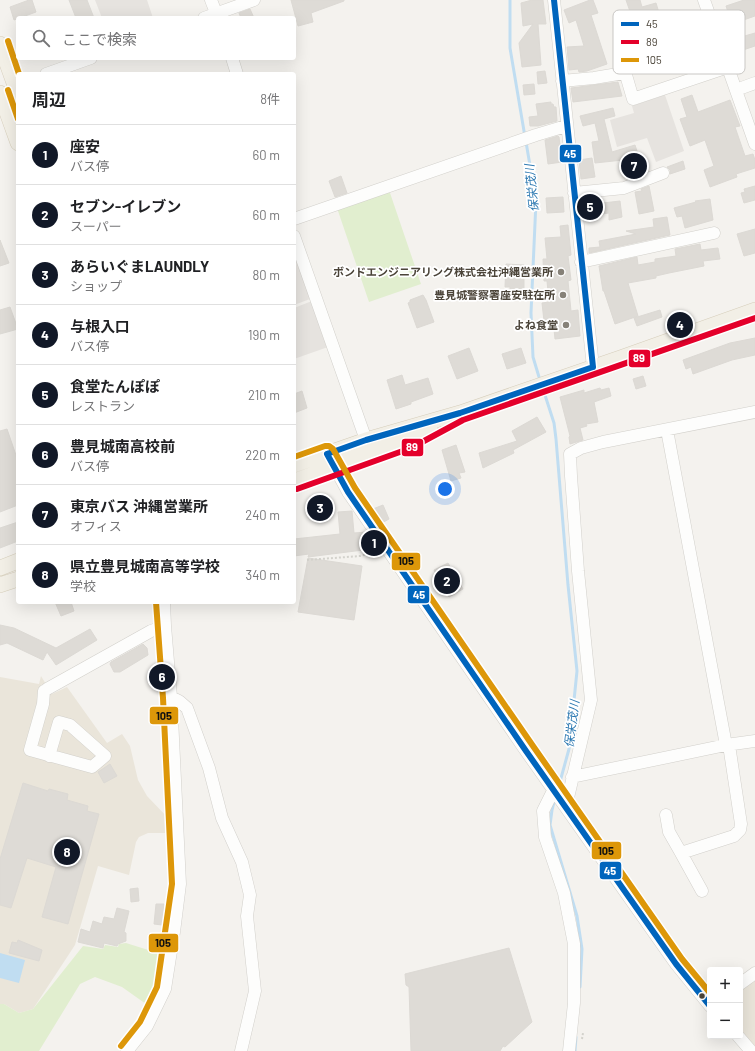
<!DOCTYPE html>
<html lang="ja">
<meta charset="utf-8">
<style>
:root{--surface:#fff;--page:#f6f6f6;--text:#202124;--muted:#757577;--line:#e0e0e0;--accent:#111827}
body{margin:0;font-family:Barlow,"Noto Sans JP",sans-serif;background:var(--page);color:var(--text)}
.controls{position:absolute;right:12px;bottom:12px;display:grid;overflow:hidden;border-radius:4px;box-shadow:0 4px 16px #0002}
.controls button{width:36px;height:36px;display:grid;place-items:center;padding:0;border:0;border-bottom:1px solid var(--line);background:var(--surface);color:var(--text);font:20px sans-serif}
.you{position:absolute;left:445px;top:489px;width:14px;height:14px;margin:-10px;border:3px solid #fff;border-radius:50%;background:#1a73e8;box-shadow:0 0 0 6px #1a73e833}
.badge{display:grid;place-items:center;width:26px;height:26px;border-radius:50%;background:var(--accent);color:#fff;font-size:13px;font-weight:700}
.pin{position:absolute;translate:-50% -50%;border:2px solid #fff;box-shadow:0 1px 4px #0006}
.list{margin:0;padding:0;list-style:none}
h2{display:flex;justify-content:space-between;align-items:center;height:52px;margin:0;padding:0 16px;font-size:17px}
h2 small{font-size:13px;font-weight:400;color:var(--muted)}
.list li{display:grid;grid-template-columns:26px 1fr auto;gap:12px;align-items:center;box-sizing:border-box;height:60px;padding:0 16px;border-top:1px solid var(--line)}
.list b{display:block;font-size:15px;white-space:nowrap}
.list p{margin:0;font-size:13px;white-space:nowrap;color:var(--muted)}
.list em{font-size:13px;font-style:normal;color:var(--muted)}
.icon{flex:none;width:22px;height:22px;fill:none;stroke:currentColor;stroke-width:2;stroke-linecap:round;stroke-linejoin:round}
.map{position:relative;flex:none;width:755px;height:1051px;overflow:hidden}
.search{position:absolute;background:var(--surface);box-shadow:0 4px 16px #0002;left:16px;top:16px;width:280px;height:44px;display:flex;align-items:center;gap:10px;box-sizing:border-box;padding:0 14px;border-radius:4px;color:var(--muted);font-size:15px}
.panel{position:absolute;background:var(--surface);box-shadow:0 4px 16px #0002;left:16px;top:72px;width:280px;height:532px;border-radius:4px}
.map>svg:first-child{display:block}
.education{fill:#eae5da}
.green{fill:#e1eecf}
.parking{fill:#e6e3df}
.water{fill:#c0ddf1}
.lines{fill:none;stroke-linecap:round;stroke-linejoin:round}
.stream{stroke:#c0ddf1;stroke-width:3}
.building{fill:#dedbd6;stroke:#dcd9d4}
.minor-casing{stroke:#d2d0cb;stroke-width:13}
.major-casing{stroke:#d6cebb;stroke-width:16}
.path{stroke:#d3d2cc;stroke-width:2;stroke-dasharray:2 2;stroke-linecap:butt}
.minor{stroke:#fdfdfc;stroke-width:12}
.major{stroke:#f2efe6;stroke-width:15}
.bus-1-casing{stroke:#fff;stroke-width:9}
.bus-2-casing{stroke:#fff;stroke-width:9}
.bus-3-casing{stroke:#fff;stroke-width:9}
.bus-1{stroke:#0065bd;stroke-width:6}
.bus-2{stroke:#e4002b;stroke-width:6}
.bus-3{stroke:#dd9709;stroke-width:6}
.poi-dot{fill:#868178;stroke:#fff;stroke-width:1.5}
.bus-dot{fill:#4b4439;stroke:#fff;stroke-width:1.5}
.labels{text-anchor:middle;stroke-width:3.5;stroke-linejoin:round;paint-order:stroke}
.poi-label{font-size:11px;font-weight:bold;fill:#4b4439;stroke:#fff;text-anchor:end}
.water-label{font-size:12px;font-style:italic;fill:#2e7ab2;stroke:#fff}
.key{fill:#fff;stroke:#c9c7c4;stroke-width:1}
.key-label{font-size:11px;fill:#4b4439}
.line-badge{stroke:#fff;stroke-width:1.5}
.badge-label{font-size:11px;text-anchor:middle;font-weight:bold;fill:#fff}
.pale-badge-label{font-size:11px;text-anchor:middle;font-weight:bold;fill:#111}
</style>
<div class="map">
<svg width="755" height="1051" viewBox="0 0 755 1051">
<rect width="100%" height="100%" fill="#f4f2ee"/>
<path class="education" d="M41,676L52,694L67,687L107,743L122,734L130,746L138,780L147,796L170,820L169,833H148L139,837L136,842L129,875L98,866L75,945L33,1009L19,1013L4,1004H0V677L39,684Z
M755,979V1046L740,1030V991Z"/>
<path class="green" d="M389,190L421,284L369,302L337,208Z
M126,943L161,954L154,984L148,1003L146,1004L122,987L95,977L80,984L39,1051H0V1004H4L19,1013L33,1009L83,946L103,949L105,945L118,947L119,944Z"/>
<path class="parking" d="M95,0H147L153,18H102Z
M665,95L684,151L656,162L647,138L617,147L610,120L634,113L632,106Z
M294,252L310,299L294,305Z
M312,301L328,347L294,359V308Z"/>
<path class="water" d="M0,953L25,960L19,983L0,978Z"/>
<g class="lines">
<path class="stream" d="M510,0V48L525,137
M526,142L536,201L531,313L533,357L539,377
M544,392L554,423L556,439L568,585L577,671L569,749L558,789
M555,798L552,810L550,825L577,916L582,949L580,987
M575,1051L576,1037"/>
</g>
<path class="building" d="M29,0H32L36,12L14,20L10,7Z
M69,0H87L94,18H76Z
M291,0H344V1L311,13L313,22L298,26Z
M532,0H543L546,24H538L541,65L522,67L519,43L533,24L523,26L521,3Z
M590,0H593L598,13L591,15L607,64L587,71L579,72L578,69L569,70L567,47L584,46L576,20L569,23L564,10Z
M626,0H640L642,7L656,3L660,16L648,20V18L634,23Z
M744,0H755V16L732,24L726,6Z
M250,9L254,18H241L239,13Z
M755,33V46L731,54L727,41Z
M545,71L547,83L538,84L537,72Z
M618,82L622,96L573,102L571,88Z
M534,84L535,94L524,95L523,85Z
M692,95L698,112L730,100L740,126L735,127L745,156L753,154L755,160V168L736,174L737,177L710,187L704,170L714,166L705,140L690,146L680,119L687,117L681,99Z
M551,102V104H553L554,107H556L557,121L538,126H530L529,117L538,116L536,104Z
M613,108L615,116L604,119L612,152L635,145L644,172L629,177L623,160L595,163L592,142L599,141L595,123L583,126L580,116Z
M558,136L559,137L562,162L548,164L545,140Z
M592,158L595,177L581,179L579,160Z
M683,161L685,169L670,174V170L667,167Z
M341,176L347,193L335,197L329,181Z
M649,186L654,211L639,214L635,192L642,191L641,189Z
M755,186V200L744,203L741,193L745,192L744,189Z
M563,197L564,212L547,213L546,198Z
M602,199L603,203L620,201L622,217L609,220V213L586,216L584,201Z
M710,199L713,220L685,228L682,216L677,217L674,208L696,202L695,201Z
M667,217L670,235L589,253V248L600,247L599,241L636,234L626,231L654,227L653,219Z
M568,225L571,255L568,256L571,280L568,281L571,311L578,310L580,336L555,339L553,320L544,321L542,303L549,302L547,281H544L543,259H547L545,238L561,237L560,226Z
M755,229V253L744,256L737,234Z
M0,240L9,263L0,266Z
M700,244L701,250L718,248L720,259L703,261L704,266L669,273L656,276V278L628,283L638,316L615,324L604,291H603L599,266L637,257L638,265L655,262V259L676,256L675,249Z
M506,264L524,265V295H510V287H505Z
M423,295L426,300L434,322L417,328L408,303L410,302V300Z
M10,307L18,329L0,334V310Z
M660,310L662,317L637,326L634,318Z
M755,338V355L732,360L693,374L691,367L686,369L683,360L730,343Z
M469,348L478,371L457,379L448,356Z
M521,348L526,363L507,369L502,354Z
M402,375L405,385L428,378L433,394L411,402V404L396,409L387,380Z
M643,376L646,386L636,389L633,379Z
M600,388L601,390L609,388L611,396L594,402L598,422L586,424L587,426L580,428L583,440L570,444L569,437L570,436L560,397L584,390V393Z
M302,391L307,408L294,413V394Z
M537,417L546,432L513,450L514,453L483,468L479,453L517,441L512,431Z
M7,429L18,461V505L0,512V431Z
M456,445L465,472L459,473L461,478L451,481L442,450Z
M331,501L333,515L312,518L310,503Z
M383,505L389,519L380,524L373,509Z
M352,511L354,533L366,532L369,536L371,549L308,557L309,554L294,556V539L340,534L338,512Z
M18,522V541L0,548V528Z
M308,558L362,566L354,620L298,612Z
M448,563L463,589L449,597L434,570Z
M55,602H71L74,611L61,616Z
M0,625L14,628L56,648L90,629L97,640L56,665L47,652L43,660L7,643L0,645Z
M143,644L147,648L148,655L120,672H114L110,664L111,662Z
M110,764L117,776L104,783L98,772Z
M23,783L48,791L49,789L68,794L67,800L88,806L87,811L99,814L68,924L42,917L56,867L27,858L11,908L0,905V859Z
M138,888L139,901L131,902L130,889Z
M156,904H164L162,925L154,924Z
M117,908L129,911L124,932L126,933V941L118,944L117,946L104,943L103,948L78,942L81,929L90,932L93,921L102,924L104,917L114,919Z
M18,940L42,950L39,961L9,953L12,942L17,943Z
M509,948L532,1022L505,1047L503,1046L500,1051H411L409,987L406,985L405,974Z"/>
<g class="lines">
<defs>
<path id="minor" d="M211,0L218,18
M554,0L593,367
M704,0L755,144
M204,18L254,0
M232,58L237,74
M46,74L91,58
M562,81L594,78L624,73L626,75L633,99L728,67
M736,90L755,83
M574,193L624,188L663,173
M294,219L536,135L566,126
M294,236L366,440
M581,262L714,233
M667,430L726,745
M330,459L348,492L526,751L676,964L710,1006
M47,689L151,631L165,626
M44,691L43,704L30,750L92,767L105,756L70,725L59,722L49,756
M171,697L179,701L187,708L209,768L222,818L242,862L250,895L247,916L255,991L241,1051
M572,777L726,745L755,741
M554,789L543,811L545,837L564,893L574,944V1003L569,1051
M566,806L591,700L578,571L571,476L570,454L581,448L603,442L755,412
M666,815L669,832L681,853
M702,891L681,853L734,836L740,830L741,824L729,745
M740,984L755,973
M738,1036L751,1051
M127,1051L147,1026L165,989L174,932L180,884L171,697L165,626L164,602"/>
<path id="major" d="M0,44L18,94
M0,93L18,143
M294,465L366,440L460,413L620,358L755,310
M294,481L408,440L430,428
M0,568L18,561
M0,585L18,579"/>
</defs>
<use href="#minor" class="minor-casing"/>
<use href="#major" class="major-casing"/>
<path class="path" d="M307,560L360,556L376,552
M582,1039L583,1033"/>
<use href="#minor" class="minor"/>
<use href="#major" class="major"/>
<defs>
<path id="bus-1" d="M554,0L593,367
M327,454L348,492L526,751L676,964L710,1006
M327,454L366,440L460,413L593,367"/>
<path id="bus-2" d="M297,489L411,448L463,420L755,318"/>
<path id="bus-3" d="M8,41L19,74
M8,90L18,119
M294,457L325,446H329L333,449L355,488L533,746L682,959L710,993
M121,1046L140,1022L157,987L172,884L163,698L156,602"/>
</defs>
<use href="#bus-1" class="bus-1-casing"/>
<use href="#bus-2" class="bus-2-casing"/>
<use href="#bus-3" class="bus-3-casing"/>
<use href="#bus-1" class="bus-1"/>
<use href="#bus-2" class="bus-2"/>
<use href="#bus-3" class="bus-3"/>
</g>
<g class="poi-dot">
<circle cx="561" cy="272" r="4"/>
<circle cx="563" cy="295" r="4"/>
<circle cx="566" cy="325" r="4"/>
</g>
<circle class="bus-dot" cx="702" cy="996" r="3.5"/>
<g class="labels">
<g class="poi-label">
<text x="553" y="276">ボンドエンジニアリング株式会社沖縄営業所</text>
<text x="555" y="299">豊見城警察署座安駐在所</text>
<text x="558" y="329">よね食堂</text>
</g>
<g class="water-label">
<text transform="translate(532 188) rotate(-96)" y="4">保栄茂川</text>
<text transform="translate(572 724) rotate(-83)" y="4">保栄茂川</text>
</g>
</g>
<rect x="613" y="10" width="132" height="64" rx="6" class="key"/>
<rect x="621" y="22" width="18" height="4" fill="#0065bd"/>
<rect x="621" y="40" width="18" height="4" fill="#e4002b"/>
<rect x="621" y="58" width="18" height="4" fill="#dd9709"/>
<g class="key-label">
<text x="646" y="28">45</text>
<text x="646" y="46">89</text>
<text x="646" y="64">105</text>
</g>
<g class="line-badge">
<rect x="559" y="144" width="23" height="19" rx="4" fill="#0065bd"/>
<rect x="628" y="349" width="23" height="19" rx="4" fill="#e4002b"/>
<rect x="401" y="438" width="23" height="19" rx="4" fill="#e4002b"/>
<rect x="391" y="552" width="30" height="19" rx="4" fill="#dd9709"/>
<rect x="407" y="585" width="23" height="19" rx="4" fill="#0065bd"/>
<rect x="149" y="706" width="30" height="19" rx="4" fill="#dd9709"/>
<rect x="591" y="841" width="31" height="19" rx="4" fill="#dd9709"/>
<rect x="599" y="861" width="23" height="19" rx="4" fill="#0065bd"/>
<rect x="148" y="933" width="31" height="20" rx="4" fill="#dd9709"/>
</g>
<g class="badge-label">
<text x="570" y="158">45</text>
<text x="639" y="362">89</text>
<text x="412" y="451">89</text>
<text x="419" y="599">45</text>
<text x="610" y="875">45</text>
</g>
<g class="pale-badge-label">
<text x="406" y="565">105</text>
<text x="164" y="720">105</text>
<text x="606" y="855">105</text>
<text x="163" y="947">105</text>
</g>
</svg>
<div class="controls">
<button>+</button>
<button>−</button>
</div>
<div class="you"></div>
<div class="pin badge" style="left:374px;top:543px">1</div>
<div class="pin badge" style="left:447px;top:581px">2</div>
<div class="pin badge" style="left:320px;top:508px">3</div>
<div class="pin badge" style="left:680px;top:325px">4</div>
<div class="pin badge" style="left:590px;top:207px">5</div>
<div class="pin badge" style="left:162px;top:677px">6</div>
<div class="pin badge" style="left:634px;top:166px">7</div>
<div class="pin badge" style="left:67px;top:852px">8</div>
<div class="search"><svg class="icon" aria-label="search" viewBox="0 0 24 24"><circle cx="10" cy="10" r="6"/><path d="M15 15l6 6"/></svg>ここで検索</div>
<section class="panel">
<h2>周辺<small>8件</small></h2>
<ul class="list">
<li><span class="badge">1</span><div><b>座安</b><p>バス停</p></div><em>60 m</em></li>
<li><span class="badge">2</span><div><b>セブン-イレブン</b><p>スーパー</p></div><em>60 m</em></li>
<li><span class="badge">3</span><div><b>あらいぐまLAUNDLY</b><p>ショップ</p></div><em>80 m</em></li>
<li><span class="badge">4</span><div><b>与根入口</b><p>バス停</p></div><em>190 m</em></li>
<li><span class="badge">5</span><div><b>食堂たんぽぽ</b><p>レストラン</p></div><em>210 m</em></li>
<li><span class="badge">6</span><div><b>豊見城南高校前</b><p>バス停</p></div><em>220 m</em></li>
<li><span class="badge">7</span><div><b>東京バス 沖縄営業所</b><p>オフィス</p></div><em>240 m</em></li>
<li><span class="badge">8</span><div><b>県立豊見城南高等学校</b><p>学校</p></div><em>340 m</em></li>
</ul>
</section>
</div>
